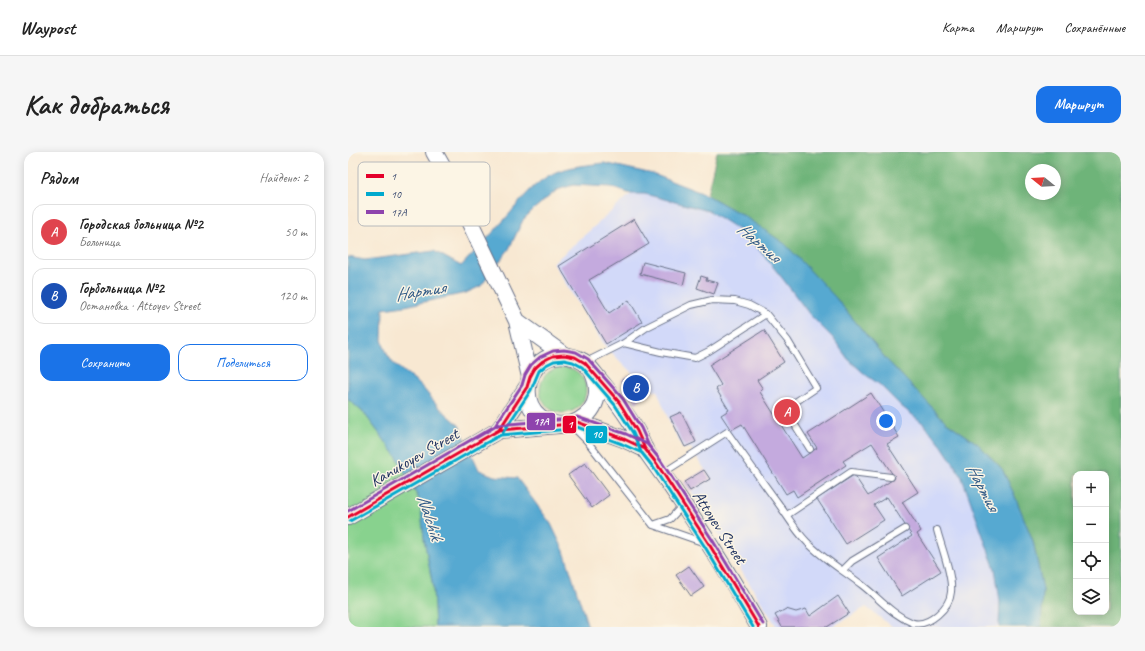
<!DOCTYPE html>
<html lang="ru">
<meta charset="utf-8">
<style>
:root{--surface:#fff;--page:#f6f6f6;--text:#222;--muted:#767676;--line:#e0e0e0;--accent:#1a73e8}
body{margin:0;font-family:Caveat,sans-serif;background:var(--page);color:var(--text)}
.controls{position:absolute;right:12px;bottom:12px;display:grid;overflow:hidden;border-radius:8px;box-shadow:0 2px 10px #0003}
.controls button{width:36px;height:36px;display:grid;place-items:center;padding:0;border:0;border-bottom:1px solid var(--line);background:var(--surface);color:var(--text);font:20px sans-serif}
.compass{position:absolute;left:677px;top:12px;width:36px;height:36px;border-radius:50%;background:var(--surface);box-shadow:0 2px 10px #0003;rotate:288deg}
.you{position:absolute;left:538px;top:269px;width:14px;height:14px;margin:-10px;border:3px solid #fff;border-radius:50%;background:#1a73e8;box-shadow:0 0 0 6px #1a73e833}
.badge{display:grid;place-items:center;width:26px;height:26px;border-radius:50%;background:var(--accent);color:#fff;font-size:13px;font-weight:700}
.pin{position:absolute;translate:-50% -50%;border:2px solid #fff;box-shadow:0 1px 4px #0006}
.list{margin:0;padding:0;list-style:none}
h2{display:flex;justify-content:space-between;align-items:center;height:52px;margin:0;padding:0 16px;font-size:17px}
h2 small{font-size:13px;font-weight:400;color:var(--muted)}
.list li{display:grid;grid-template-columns:26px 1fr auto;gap:12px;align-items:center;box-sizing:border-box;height:56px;margin:0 8px 8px;padding:0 8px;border:1px solid var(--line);border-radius:12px}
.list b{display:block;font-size:15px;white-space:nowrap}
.list p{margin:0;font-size:13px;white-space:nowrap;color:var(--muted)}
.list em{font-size:13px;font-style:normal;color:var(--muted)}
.actions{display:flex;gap:8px;padding:12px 16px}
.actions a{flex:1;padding:9px 0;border:1px solid var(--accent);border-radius:12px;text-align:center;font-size:14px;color:var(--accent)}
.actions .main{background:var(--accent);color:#fff}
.icon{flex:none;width:22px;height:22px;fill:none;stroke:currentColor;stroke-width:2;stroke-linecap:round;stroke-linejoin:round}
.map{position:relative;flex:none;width:773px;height:475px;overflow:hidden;border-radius:12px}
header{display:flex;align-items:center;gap:24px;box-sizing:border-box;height:56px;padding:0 20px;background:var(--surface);border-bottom:1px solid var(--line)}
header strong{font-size:19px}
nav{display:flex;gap:22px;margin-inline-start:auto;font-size:14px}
.intro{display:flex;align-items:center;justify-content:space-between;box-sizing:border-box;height:96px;padding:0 24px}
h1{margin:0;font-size:28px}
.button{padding:10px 18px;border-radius:12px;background:var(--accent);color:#fff;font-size:14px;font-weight:700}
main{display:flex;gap:24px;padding:0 24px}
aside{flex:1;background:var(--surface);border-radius:12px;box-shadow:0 2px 10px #0003}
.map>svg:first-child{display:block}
.built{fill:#d2d9f9}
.green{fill:#88d28e;stroke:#528076}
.forest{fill:#6eb479;stroke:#44726c;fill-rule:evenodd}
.water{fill:#56a9d1;stroke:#386c98}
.building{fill:#c4aade}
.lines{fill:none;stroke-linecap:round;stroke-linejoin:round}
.lane-casing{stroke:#687087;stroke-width:8}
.secondary-casing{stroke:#687087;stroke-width:18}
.lane{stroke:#fff;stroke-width:6}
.secondary{stroke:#fff;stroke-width:16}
.bus-1-casing{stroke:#fcf5e5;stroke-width:6}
.bus-2-casing{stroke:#fcf5e5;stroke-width:6}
.bus-3-casing{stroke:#fcf5e5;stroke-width:6}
.bus-1{stroke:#e4002b;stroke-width:3}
.bus-2{stroke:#00a9ce;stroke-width:3}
.bus-3{stroke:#8e44ad;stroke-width:3}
.labels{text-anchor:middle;stroke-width:3;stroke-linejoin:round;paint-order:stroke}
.street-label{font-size:17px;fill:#1b2f5e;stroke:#fcf5e5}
.water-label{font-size:18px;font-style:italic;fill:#305a86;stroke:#fcf5e5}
.key{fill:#fcf5e5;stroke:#b8babc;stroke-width:1}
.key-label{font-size:11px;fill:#1b2f5e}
.line-badge{stroke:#fcf5e5;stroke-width:1.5}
.badge-label{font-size:11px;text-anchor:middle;font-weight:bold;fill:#fff}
</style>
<header>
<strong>Waypost</strong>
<nav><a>Карта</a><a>Маршрут</a><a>Сохранённые</a></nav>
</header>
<div class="intro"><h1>Как добраться</h1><a class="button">Маршрут</a></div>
<main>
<aside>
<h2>Рядом<small>Найдено: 2</small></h2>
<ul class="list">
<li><span class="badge" style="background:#e0444e">A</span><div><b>Городская больница №2</b><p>Больница</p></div><em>50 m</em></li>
<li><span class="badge" style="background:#1a4fb4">B</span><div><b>Горбольница №2</b><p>Остановка · Attoyev Street</p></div><em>120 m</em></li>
</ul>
<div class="actions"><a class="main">Сохранить</a><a>Поделиться</a></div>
</aside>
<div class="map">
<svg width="773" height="475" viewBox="0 0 773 475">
<rect width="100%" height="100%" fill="#fcf5e5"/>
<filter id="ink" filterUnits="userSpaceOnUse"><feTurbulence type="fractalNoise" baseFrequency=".025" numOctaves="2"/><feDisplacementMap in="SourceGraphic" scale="8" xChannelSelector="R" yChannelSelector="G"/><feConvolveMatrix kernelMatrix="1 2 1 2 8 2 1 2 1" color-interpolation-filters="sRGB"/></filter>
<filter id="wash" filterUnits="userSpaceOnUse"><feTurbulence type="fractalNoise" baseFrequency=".012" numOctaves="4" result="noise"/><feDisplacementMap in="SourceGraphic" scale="16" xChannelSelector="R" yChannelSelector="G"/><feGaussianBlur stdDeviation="0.9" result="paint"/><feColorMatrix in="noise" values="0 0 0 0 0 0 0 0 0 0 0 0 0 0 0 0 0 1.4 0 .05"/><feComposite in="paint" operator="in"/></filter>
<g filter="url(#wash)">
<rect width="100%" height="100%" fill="#f8e8d2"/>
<path class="built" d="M283,42H296L361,59L391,78L404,89L435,127L462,163L485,186L500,207L518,223L531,232L553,254L575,271L594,294L613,323L620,342L647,417L652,449L651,475H545L518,455L484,475H429L343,339L363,327L343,296L335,297L320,266L309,238L306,240L293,220L285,222L257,194L244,174L205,111Z"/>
<path class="green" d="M192 238a23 23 0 1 1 46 0a23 23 0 1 1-46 0Z
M0,247L16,261L49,305L72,349L76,386L85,435L87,475H0Z"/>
<path class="forest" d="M369,0H773V475H693L695,438L685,389L666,342L654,317L630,292L597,269L538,207L487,145L396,64L359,43ZM683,18H707V42H683ZM728,322H758V460H728Z"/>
<path class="water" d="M256,11L305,22L359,43L396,64L437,92L487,145L538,207L597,269L630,292L654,317L666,342L685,389L695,438L693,475H651L652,449L647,417L613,323L594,294L575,271L553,254L531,232L518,223L500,207L485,186L462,163L435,127L404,89L391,78L361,59L297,42H283L263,35L225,33L209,38L187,56L175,68L161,97L133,134L118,141L57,154L35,157L34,188L39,202L45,211L74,235L92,256L111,273L131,318L146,324L169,326L203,372L216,399L240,475H87L85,435L76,386L72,349L49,305L16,261L0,247V105L17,108L86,99L113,114C128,98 143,83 157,67C173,49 185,30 208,20C224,14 239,13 256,11Z"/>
<g id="blocks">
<path class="building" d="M286,67L301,92L241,128L261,161L281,148L294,170L258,192L211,114Z
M295,110L338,121L335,133L292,122Z
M353,124L359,126L358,128L370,131L366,142L349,136Z
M416,178L436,210L409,228L415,237L412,240L454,306L469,296L460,282L523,241L551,285L539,292L570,340L554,350L573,379L569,382L593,419L554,444L530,406L564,384L539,345L526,353L536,368L498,392L469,347L506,323L520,344L547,326L524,291L495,309L498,313L449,345L445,338L438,342L394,272L383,278L373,263L381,258L368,237L373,233L361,213Z
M282,223L296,246L288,251L274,228Z
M333,260L348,290L337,295L322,265Z
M237,311L261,343L244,356L220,323Z
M356,318L362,327L342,339L336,330Z
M341,414L356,435L343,444L328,423Z
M490,444L501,461L479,475H434L427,463L438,457L448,460L458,457L462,464Z"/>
</g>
</g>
<g filter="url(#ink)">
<use href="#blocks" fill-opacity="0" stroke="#687087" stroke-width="1"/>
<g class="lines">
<defs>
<path id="lane" d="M276,191L313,200L347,206L361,199L418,162
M238,210L276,191L299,175L343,153L364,148L387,149L401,153L418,162L440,189L468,236L437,257L462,297
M223,273L239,289L305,373L322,367L335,353
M315,321L379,280C396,304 413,328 430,351C440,365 448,379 459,390C475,407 496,419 514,433C531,446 544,463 565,471C581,475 602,455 603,440C605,424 593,394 589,378
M439,363L503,320L543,325
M305,373L357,391
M495,418L504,409L557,377"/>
<path id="secondary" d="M86,0L99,23L169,169L182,225
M169,169L216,203
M229,270L276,287L297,297
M211,273C204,272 198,270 192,265C174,251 177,224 193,210C205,200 223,202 236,210C241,214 246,221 250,226C265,244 277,259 289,280C292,286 294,293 298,299C339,355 377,415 411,475
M151,278L223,272C246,264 255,244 245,221
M0,365L151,278L179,235"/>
</defs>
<use href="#lane" class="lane-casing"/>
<use href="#secondary" class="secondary-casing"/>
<use href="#lane" class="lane"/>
<use href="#secondary" class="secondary"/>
<defs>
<path id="bus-1" d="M130,290L151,278L223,272L229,270L276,287L297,297L306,308
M0,365L151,278L179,235L182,225L187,216L195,209L205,204L216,203L227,205L237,211L271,250L289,279L297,297L309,312L361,392L411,475"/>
<path id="bus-2" d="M132,294L153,283L223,277L229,275L274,292L294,301L302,311
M2,369L154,282L183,238L191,219L198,213L206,209L216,208L225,210L234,215L267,253L285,281L293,300L305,315L357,395L405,475"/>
<path id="bus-3" d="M128,286L150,273L222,267L229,265L278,282L299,292L310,305
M0,359L147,274L174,233L177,223L183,213L192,205L205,199L216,198L228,200L240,207L275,247L293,276L301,294L313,309L365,389L415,472"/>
</defs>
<use href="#bus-1" class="bus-1-casing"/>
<use href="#bus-2" class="bus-2-casing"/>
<use href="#bus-3" class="bus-3-casing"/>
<use href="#bus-1" class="bus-1"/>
<use href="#bus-2" class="bus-2"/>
<use href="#bus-3" class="bus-3"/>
</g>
</g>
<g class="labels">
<g class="street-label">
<text transform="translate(66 305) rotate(-30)" y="6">Kanukoyev Street</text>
<text transform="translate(372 375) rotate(57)" y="6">Attoyev Street</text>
</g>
<g class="water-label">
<text transform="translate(411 90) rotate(41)" y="6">Нартия</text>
<text transform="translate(72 139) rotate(-9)" y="6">Нартия</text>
<text transform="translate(635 335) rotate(62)" y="6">Нартия</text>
<text transform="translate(82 365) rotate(72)" y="6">Nalchik</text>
</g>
</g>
<rect x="10" y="10" width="132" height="64" rx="6" class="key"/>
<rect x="18" y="22" width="18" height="4" fill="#e4002b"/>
<rect x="18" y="40" width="18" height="4" fill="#00a9ce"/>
<rect x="18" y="58" width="18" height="4" fill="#8e44ad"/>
<g class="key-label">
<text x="43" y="28">1</text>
<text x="43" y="46">10</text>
<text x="43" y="64">17А</text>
</g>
<g class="line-badge">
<rect x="178" y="260" width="30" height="19" rx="4" fill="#8e44ad"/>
<rect x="214" y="263" width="15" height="19" rx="4" fill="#e4002b"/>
<rect x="237" y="273" width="23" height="19" rx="4" fill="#00a9ce"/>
</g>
<g class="badge-label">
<text x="193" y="273">17А</text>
<text x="222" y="276">1</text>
<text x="249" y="286">10</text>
</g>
</svg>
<div class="controls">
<button>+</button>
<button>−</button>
<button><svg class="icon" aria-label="locate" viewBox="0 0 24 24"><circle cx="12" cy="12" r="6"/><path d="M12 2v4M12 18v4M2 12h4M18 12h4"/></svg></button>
<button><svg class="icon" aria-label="layers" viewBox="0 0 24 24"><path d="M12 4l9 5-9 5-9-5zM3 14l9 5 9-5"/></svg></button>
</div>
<svg class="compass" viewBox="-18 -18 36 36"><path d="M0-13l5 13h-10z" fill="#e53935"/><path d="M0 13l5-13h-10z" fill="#767676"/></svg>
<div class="you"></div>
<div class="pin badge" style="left:439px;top:260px;background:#e0444e">A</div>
<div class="pin badge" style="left:288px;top:236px;background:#1a4fb4">B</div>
</div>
</main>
